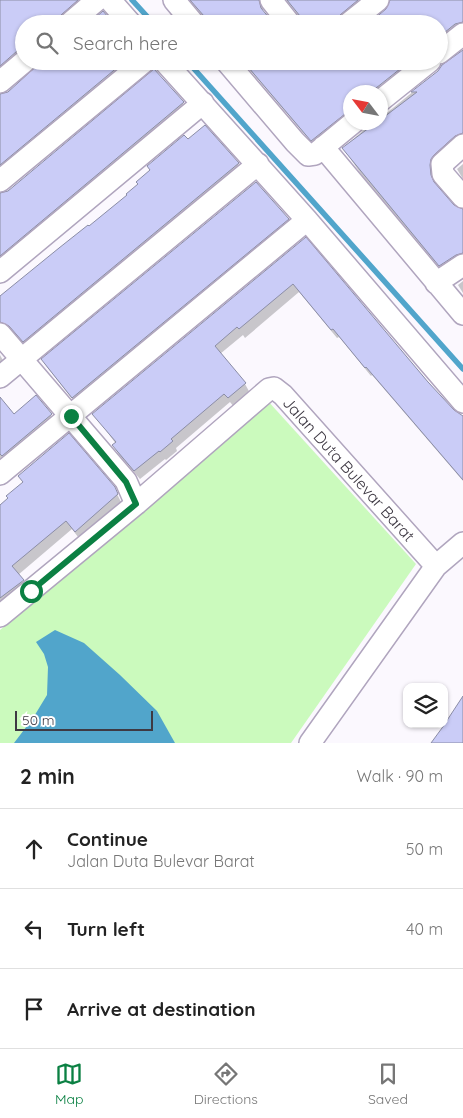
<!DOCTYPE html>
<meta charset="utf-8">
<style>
:root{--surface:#fff;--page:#f6f6f6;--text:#222;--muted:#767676;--line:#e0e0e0;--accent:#0b8043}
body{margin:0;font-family:Quicksand,sans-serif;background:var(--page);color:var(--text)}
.controls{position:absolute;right:15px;bottom:15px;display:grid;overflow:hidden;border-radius:10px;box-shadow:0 1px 4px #0004}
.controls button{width:45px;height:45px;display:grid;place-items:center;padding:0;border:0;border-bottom:1px solid var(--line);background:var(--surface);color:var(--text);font:25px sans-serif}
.compass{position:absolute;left:343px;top:85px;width:45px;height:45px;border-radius:50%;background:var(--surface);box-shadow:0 1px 4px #0004;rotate:302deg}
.scale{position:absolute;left:15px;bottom:12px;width:138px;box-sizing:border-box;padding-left:5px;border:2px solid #3e3943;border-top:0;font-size:14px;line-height:18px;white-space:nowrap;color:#3e3943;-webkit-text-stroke:4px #fff;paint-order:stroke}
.stop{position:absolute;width:15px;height:15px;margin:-11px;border:4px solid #0b8043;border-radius:50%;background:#fff}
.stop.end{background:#0b8043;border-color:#fff;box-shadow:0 1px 5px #0008}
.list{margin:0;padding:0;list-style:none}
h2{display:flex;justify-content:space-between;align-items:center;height:65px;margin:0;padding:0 20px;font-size:21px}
h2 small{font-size:16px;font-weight:400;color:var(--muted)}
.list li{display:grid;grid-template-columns:32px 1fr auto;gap:15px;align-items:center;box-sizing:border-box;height:80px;padding:0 20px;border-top:1px solid var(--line)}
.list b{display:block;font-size:19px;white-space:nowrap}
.list p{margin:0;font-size:16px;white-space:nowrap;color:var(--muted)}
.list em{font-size:16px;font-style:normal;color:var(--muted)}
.icon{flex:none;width:28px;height:28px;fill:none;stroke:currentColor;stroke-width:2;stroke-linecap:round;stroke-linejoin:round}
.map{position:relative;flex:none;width:463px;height:743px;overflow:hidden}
.search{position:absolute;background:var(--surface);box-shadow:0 1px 4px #0004;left:15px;right:15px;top:15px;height:55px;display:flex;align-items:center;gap:12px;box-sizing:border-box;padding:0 18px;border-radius:28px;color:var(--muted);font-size:19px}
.sheet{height:305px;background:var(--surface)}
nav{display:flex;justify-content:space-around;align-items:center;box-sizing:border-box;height:70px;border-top:1px solid var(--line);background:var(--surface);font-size:14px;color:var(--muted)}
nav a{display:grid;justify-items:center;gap:2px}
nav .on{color:var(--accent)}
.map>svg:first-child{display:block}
.green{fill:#cbfabd}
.water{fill:#51a5cb}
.shadow{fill:#0003}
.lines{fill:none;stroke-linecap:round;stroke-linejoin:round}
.stream{stroke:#51a5cb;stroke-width:5.5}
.building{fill:#caccf7;stroke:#8b8da6}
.minor-casing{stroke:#b0a5be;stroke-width:24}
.minor{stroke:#fff;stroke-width:21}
.route{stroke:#0b8043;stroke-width:6}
.labels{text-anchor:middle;stroke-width:4;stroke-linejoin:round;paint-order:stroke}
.street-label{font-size:16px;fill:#3e3943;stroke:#fff}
</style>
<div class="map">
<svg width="463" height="743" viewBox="0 0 463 743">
<rect width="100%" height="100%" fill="#fbf8fe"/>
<path class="green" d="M267,400L416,564L291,743H0V630Z"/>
<path class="water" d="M55,630L84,643L120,675L157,711L175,743H0H14L33,718L47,695L48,667L44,654L36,642Z"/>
<path class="shadow" d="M0,0H88L64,24H24V58L0,77Z
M189,0H267L264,4L263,11L206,20Z
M286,0H375L344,24H303V21Z
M391,0H463V31L439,49V24L387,11Z
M463,51V142L434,169L435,185L453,206L463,210V263L445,274L363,177L343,148L367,127V122H380V114L388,112Z
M38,61H139L0,176V95L9,93L38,65Z
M242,61H425L380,92H350V121L317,149Z
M154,71L183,103L188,111L0,267V194L9,192Z
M205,127L238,164L243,172L28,349L10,330H0V299L128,196Z
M463,164V179L457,169Z
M288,219L292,227L77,405L47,367L43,360Z
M305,239L453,411L463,418V481L372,375L371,376L339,337L337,338L299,292L245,338L243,335L220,354L245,384L250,393L234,407L230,402L176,448L177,451L166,460L165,459L140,479L119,455L114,446L116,444L94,414Z
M463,281V293L458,285Z
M0,355L5,364L0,368Z
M36,397L51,415L57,424L0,471V399L14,415Z
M19,476L114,488L122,504L81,541L72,529L18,575L28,590L0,612V506L24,483Z"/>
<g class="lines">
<path class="stream" d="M132,0L154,24
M187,61L463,369"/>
</g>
<path class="building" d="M0,0H78L61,15L57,24H24V49L17,51L0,66Z
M190,0H259L261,8L274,24H206L204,16Z
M287,0H358L340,15L336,24H302L300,16Z
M390,0H463V22L455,24L439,37V24H368L386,9Z
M103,11L114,24H88Z
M463,50V133L455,136L434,155L431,159L430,165L431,175L434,182L454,205L463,209V253L456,255L439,266L342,148L377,122H380V120L417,92H411L438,71L442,65Z
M42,61H125L0,165V94L8,92Z
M243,61H410L371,92H350V110L311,141Z
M154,69L184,102L0,256V193L8,191Z
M205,125L239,163L23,342L9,326L0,322V296L59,248L88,225L89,226L127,195L126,194L138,184L136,182L150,170L147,166L184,135L188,139Z
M256,182L289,219L72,398L41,359Z
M306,237L428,382L454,410L463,416V480L366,367L365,368L333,329L331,330L293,284L239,329L237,327L215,346L246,383L228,398L224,394L171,439L173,441L160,452L159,451L134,471L112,445L116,442L92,414Z
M36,395L52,414L2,456L0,454V397L14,414Z
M69,433L115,487L118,494L75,532L66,521L12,566L24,580L0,598V505L8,498L6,496L23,482L18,476Z
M463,696V743H431L442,728Z"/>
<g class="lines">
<defs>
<path id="minor" d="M110,0L131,24
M174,0L194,24
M271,0L290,24
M69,24L97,0
M348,24L378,0
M439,53L463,34
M164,61L307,220L463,402
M226,61L295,142L308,155L315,154L354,122
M0,82L25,61
M380,101L430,61
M463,145L442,164L443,174L463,197
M323,147L463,314
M0,181L145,61
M0,272L203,103
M436,283L463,265
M0,334L126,481L136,504
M0,377L258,164
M0,474L307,220
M436,566L463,543
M0,616L136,504L269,389L274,388L283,395L436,566L310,743"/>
</defs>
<use href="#minor" class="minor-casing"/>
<use href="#minor" class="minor"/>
</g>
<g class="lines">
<path class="route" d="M31,591L136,504L126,482L71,416"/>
</g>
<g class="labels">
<g class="street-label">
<text transform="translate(349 469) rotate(48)" y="6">Jalan Duta Bulevar Barat</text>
</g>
</g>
</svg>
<div class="controls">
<button><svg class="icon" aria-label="layers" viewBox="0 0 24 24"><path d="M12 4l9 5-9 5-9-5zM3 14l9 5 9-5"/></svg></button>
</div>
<svg class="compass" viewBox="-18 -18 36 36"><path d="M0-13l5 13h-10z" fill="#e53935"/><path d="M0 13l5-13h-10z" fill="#767676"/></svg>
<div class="scale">50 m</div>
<div class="stop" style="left:31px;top:591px"></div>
<div class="stop end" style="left:71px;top:416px"></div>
<div class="search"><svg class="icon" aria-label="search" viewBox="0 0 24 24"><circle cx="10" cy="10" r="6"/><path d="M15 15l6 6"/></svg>Search here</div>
</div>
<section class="sheet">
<h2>2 min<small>Walk · 90 m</small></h2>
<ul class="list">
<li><svg class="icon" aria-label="ahead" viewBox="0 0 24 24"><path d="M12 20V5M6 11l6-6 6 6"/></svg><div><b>Continue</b><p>Jalan Duta Bulevar Barat</p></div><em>50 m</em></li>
<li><svg class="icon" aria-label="left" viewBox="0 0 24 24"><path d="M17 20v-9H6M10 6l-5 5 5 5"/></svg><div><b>Turn left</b></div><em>40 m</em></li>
<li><svg class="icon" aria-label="arrive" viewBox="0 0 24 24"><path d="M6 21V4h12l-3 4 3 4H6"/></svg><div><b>Arrive at destination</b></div></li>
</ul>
</section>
<nav>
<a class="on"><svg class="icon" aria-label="map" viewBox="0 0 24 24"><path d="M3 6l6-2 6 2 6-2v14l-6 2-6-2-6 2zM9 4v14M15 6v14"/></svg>Map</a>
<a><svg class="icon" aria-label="directions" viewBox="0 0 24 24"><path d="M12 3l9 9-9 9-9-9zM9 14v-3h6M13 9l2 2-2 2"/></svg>Directions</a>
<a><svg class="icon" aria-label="saved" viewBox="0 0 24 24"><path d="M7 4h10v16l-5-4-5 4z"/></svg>Saved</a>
</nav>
